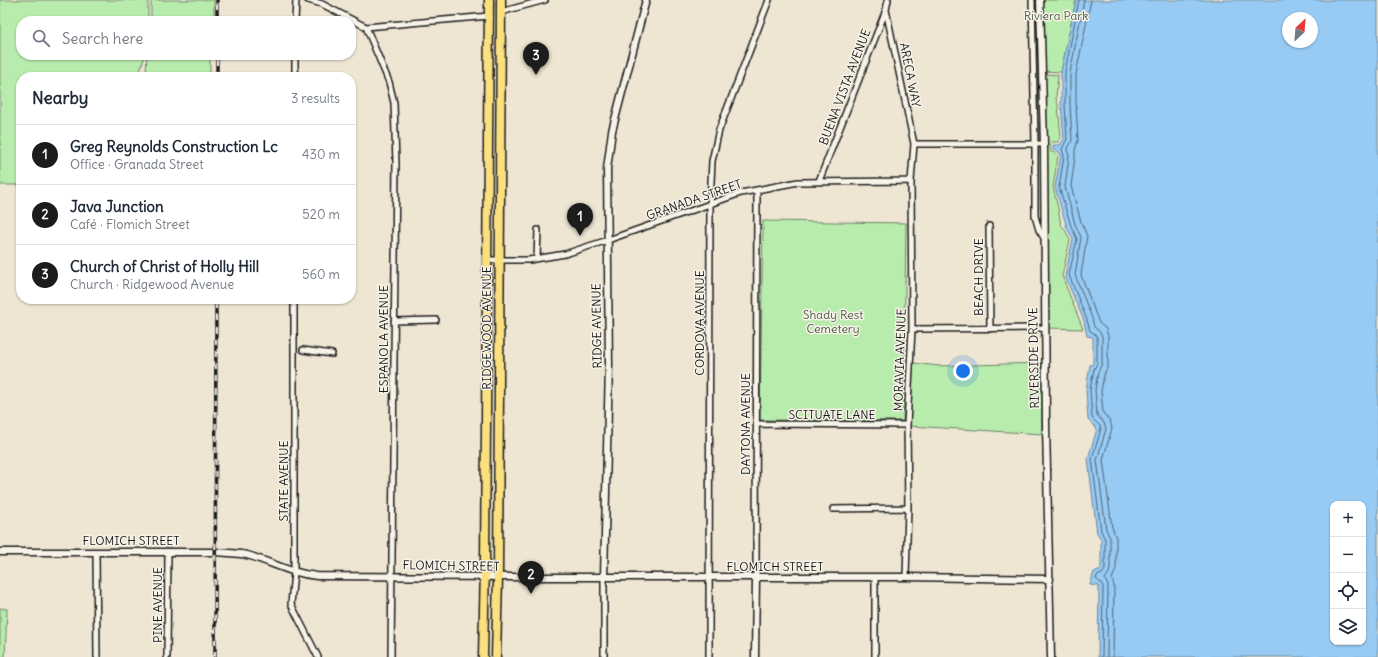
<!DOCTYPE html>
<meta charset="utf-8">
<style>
:root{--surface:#fff;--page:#f6f6f7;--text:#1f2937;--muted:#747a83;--line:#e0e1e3;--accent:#1c1c1c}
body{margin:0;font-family:Delius,sans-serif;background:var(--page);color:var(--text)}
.controls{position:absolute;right:12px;bottom:12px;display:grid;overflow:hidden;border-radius:8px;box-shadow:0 1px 3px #0004}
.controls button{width:36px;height:36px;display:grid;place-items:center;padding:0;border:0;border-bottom:1px solid var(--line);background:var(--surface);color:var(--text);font:20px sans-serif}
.compass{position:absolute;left:1282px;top:12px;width:36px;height:36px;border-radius:50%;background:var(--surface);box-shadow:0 1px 3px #0004;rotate:26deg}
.you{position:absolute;left:963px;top:371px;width:14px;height:14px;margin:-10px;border:3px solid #fff;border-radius:50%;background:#1a73e8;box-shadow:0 0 0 6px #1a73e833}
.badge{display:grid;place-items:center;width:26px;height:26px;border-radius:50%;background:var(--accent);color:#fff;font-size:13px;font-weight:700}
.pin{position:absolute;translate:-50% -33px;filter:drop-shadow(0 1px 2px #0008)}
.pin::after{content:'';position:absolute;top:21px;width:14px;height:12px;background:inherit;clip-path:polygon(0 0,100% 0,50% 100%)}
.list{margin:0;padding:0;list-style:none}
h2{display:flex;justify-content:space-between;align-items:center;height:52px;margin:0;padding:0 16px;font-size:17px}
h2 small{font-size:13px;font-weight:400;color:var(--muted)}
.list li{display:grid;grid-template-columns:26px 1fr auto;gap:12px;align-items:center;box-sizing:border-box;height:60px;padding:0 16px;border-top:1px solid var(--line)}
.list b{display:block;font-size:15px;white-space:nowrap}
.list p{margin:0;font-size:13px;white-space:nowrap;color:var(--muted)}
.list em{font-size:13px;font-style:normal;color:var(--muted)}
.icon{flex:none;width:22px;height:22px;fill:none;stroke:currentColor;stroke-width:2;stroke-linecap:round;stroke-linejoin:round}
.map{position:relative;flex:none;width:1378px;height:657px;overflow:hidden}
.search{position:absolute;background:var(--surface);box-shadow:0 1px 3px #0004;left:16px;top:16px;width:340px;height:44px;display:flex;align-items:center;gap:10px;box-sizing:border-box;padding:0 14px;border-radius:16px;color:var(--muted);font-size:15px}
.panel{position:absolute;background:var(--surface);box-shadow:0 1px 3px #0004;left:16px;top:72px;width:340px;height:232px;border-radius:16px}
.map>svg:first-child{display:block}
.green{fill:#b8ecad;stroke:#6a8464}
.water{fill:#97cbf4;stroke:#66859e;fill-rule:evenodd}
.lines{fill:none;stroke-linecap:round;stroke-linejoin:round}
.shore{stroke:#4d6272;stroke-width:1}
.minor-casing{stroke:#1c1c1c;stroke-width:8}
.tertiary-casing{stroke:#1c1c1c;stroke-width:9}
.primary-casing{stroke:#1c1c1c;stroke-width:11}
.minor{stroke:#f7f3e8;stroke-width:5}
.tertiary{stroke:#f7f3e8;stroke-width:6}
.primary{stroke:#fbe080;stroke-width:8}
.rail-casing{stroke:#1c1c1c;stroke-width:3.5}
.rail{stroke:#f7f3e8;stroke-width:2;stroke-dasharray:6;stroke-linecap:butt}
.labels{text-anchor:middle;stroke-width:3;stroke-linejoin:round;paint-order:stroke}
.park-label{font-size:12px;fill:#4b5a48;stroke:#f7f3e8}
.street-label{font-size:12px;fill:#1c1c1c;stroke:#f7f3e8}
</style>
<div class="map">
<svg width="1378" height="657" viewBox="0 0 1378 657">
<rect width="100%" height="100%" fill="#eee5d3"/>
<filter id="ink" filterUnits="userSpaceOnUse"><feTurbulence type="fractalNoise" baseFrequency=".025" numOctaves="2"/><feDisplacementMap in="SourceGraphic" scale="8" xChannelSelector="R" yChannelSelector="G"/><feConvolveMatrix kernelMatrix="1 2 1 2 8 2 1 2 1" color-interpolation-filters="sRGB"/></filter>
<g filter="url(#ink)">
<path class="green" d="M0,0H148V21H21V55H145L138,77H21V185H0Z
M151,0H214V21H151Z
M1040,0H1076L1061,72L1042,71Z
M147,55H210V77H144L146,71Z
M1045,74L1058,75L1056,98L1058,105L1061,138L1058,142H1052L1050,145L1051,152L1056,153L1058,156L1053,187L1058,208L1061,225L1064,228L1070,240L1062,276L1083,329L1048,328L1047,141Z
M763,221L906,223L903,421L760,420Z
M913,363L939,366L1042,363V434L910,426Z
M0,608L7,609L5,657H0Z"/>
<path class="water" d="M1076,0H1378V657H1098L1099,586L1090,585L1094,572L1099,571L1101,569V539L1097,533L1088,459L1097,429L1088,420L1086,390L1090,365L1093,364V337L1087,336L1084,321L1065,276L1073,239L1067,228L1055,187L1061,155L1058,151L1053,150V145H1060L1064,139L1061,105V72ZM1288,18H1312V42H1288ZM1333,504H1363V642H1333Z"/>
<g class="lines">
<path class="shore" d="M1079,0L1065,72V105L1067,139L1062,149L1064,156L1059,187L1071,226L1077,239L1069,275L1087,320L1090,331L1095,334L1097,337V364L1094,369L1090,390L1092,418L1100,426L1101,429L1092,459L1101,531L1105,539V570L1102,574L1097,576L1096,579L1101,583L1103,586L1102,657
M1084,0L1070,73V105L1072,140L1068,149L1069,156L1065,187L1075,224L1081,237L1075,275L1092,318L1094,327L1099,331L1102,336V364L1098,372L1095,390L1097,415L1104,423L1106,429L1097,460L1106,529L1110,538V569L1109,573L1105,579L1108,586L1107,657
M1091,0L1076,74V105L1078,140L1075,150V157L1071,186L1081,222L1087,236L1081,275L1099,323L1106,329L1108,336V365L1104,375L1101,391L1103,413L1110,421L1112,428L1103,460L1112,527L1116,538V569L1112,579L1114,586L1113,657"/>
<defs>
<path id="minor" d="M308,0L322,4L366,27L489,16
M1032,0L1035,144V216L1039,230L1044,238
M886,10L914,144L911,181L912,329L907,425L908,508L906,577
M501,12L545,0
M295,21L296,0
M366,27L389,82L394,103L396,163L391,657
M295,77V55
M914,144H1044
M819,181L886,10L888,0
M989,226L990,329
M537,258L538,230
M487,260H529L565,254L608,240L741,193L798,182L911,181
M294,299V572L291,604L318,657
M394,321L436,320
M912,329L1045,328
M303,350L332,354
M757,424L907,425
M833,509L908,508
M96,552L97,657
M604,577V657
M756,578L757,190
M875,578V657
M167,657L168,553
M709,657L710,203L712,161L719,130L769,0"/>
<path id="tertiary" d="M1040,0L1044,144L1046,425L1051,657
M0,552H215C226,553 237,553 247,555C272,562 289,573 317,576L513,577H906L1050,579
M604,577L609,365L607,169L612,131L646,0
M755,657L756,578"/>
<path id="primary" d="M483,657L485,564L489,0
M496,657L498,577L501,0"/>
</defs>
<use href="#minor" class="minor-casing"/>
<use href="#tertiary" class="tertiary-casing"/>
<use href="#primary" class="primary-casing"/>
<use href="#minor" class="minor"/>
<use href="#tertiary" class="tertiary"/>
<use href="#primary" class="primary"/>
<defs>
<path id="rail" d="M217,21V0
M217,77V55
M215,657L216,299"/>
</defs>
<use href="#rail" class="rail-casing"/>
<use href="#rail" class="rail"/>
</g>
</g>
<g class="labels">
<g class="park-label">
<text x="1056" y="20">Riviera Park</text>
<text x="833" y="319">Shady Rest<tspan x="833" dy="14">Cemetery</tspan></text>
</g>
<g class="street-label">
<text transform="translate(910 75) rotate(79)" y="4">ARECA WAY</text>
<text transform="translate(845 87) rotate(-69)" y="4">BUENA VISTA AVENUE</text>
<text transform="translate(694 200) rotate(-19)" y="4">GRANADA STREET</text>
<text transform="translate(979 277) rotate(-90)" y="4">BEACH DRIVE</text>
<text transform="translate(700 323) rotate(-90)" y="4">CORDOVA AVENUE</text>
<text transform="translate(597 326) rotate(-91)" y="4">RIDGE AVENUE</text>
<text transform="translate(487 328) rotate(-90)" y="4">RIDGEWOOD AVENUE</text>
<text transform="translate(384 339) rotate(-90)" y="4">ESPANOLA AVENUE</text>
<text transform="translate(1034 358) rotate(-91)" y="4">RIVERSIDE DRIVE</text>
<text transform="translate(900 360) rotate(-88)" y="4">MORAVIA AVENUE</text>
<text x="832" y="419">SCITUATE LANE</text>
<text transform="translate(746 424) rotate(-90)" y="4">DAYTONA AVENUE</text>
<text transform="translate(284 481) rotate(-90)" y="4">STATE AVENUE</text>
<text x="131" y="545">FLOMICH STREET</text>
<text transform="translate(451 566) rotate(1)" y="4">FLOMICH STREET</text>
<text x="775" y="571">FLOMICH STREET</text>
<text transform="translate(158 605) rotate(-90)" y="4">PINE AVENUE</text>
</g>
</g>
</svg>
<div class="controls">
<button>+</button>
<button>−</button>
<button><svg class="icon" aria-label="locate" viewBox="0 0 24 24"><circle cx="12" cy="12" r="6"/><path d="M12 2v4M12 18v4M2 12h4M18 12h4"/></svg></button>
<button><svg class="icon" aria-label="layers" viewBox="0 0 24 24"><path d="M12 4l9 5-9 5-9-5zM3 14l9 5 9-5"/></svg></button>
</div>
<svg class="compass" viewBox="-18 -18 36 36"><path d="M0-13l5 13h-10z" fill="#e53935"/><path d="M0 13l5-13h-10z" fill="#747a83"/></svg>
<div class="you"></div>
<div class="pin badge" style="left:580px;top:236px">1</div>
<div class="pin badge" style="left:531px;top:594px">2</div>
<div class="pin badge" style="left:536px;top:75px">3</div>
<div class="search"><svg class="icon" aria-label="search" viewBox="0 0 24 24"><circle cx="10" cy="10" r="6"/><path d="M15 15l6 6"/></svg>Search here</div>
<section class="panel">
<h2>Nearby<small>3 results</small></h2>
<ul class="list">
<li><span class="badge">1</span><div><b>Greg Reynolds Construction Lc</b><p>Office · Granada Street</p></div><em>430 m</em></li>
<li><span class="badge">2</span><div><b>Java Junction</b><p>Café · Flomich Street</p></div><em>520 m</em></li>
<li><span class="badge">3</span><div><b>Church of Christ of Holly Hill</b><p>Church · Ridgewood Avenue</p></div><em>560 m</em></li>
</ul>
</section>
</div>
